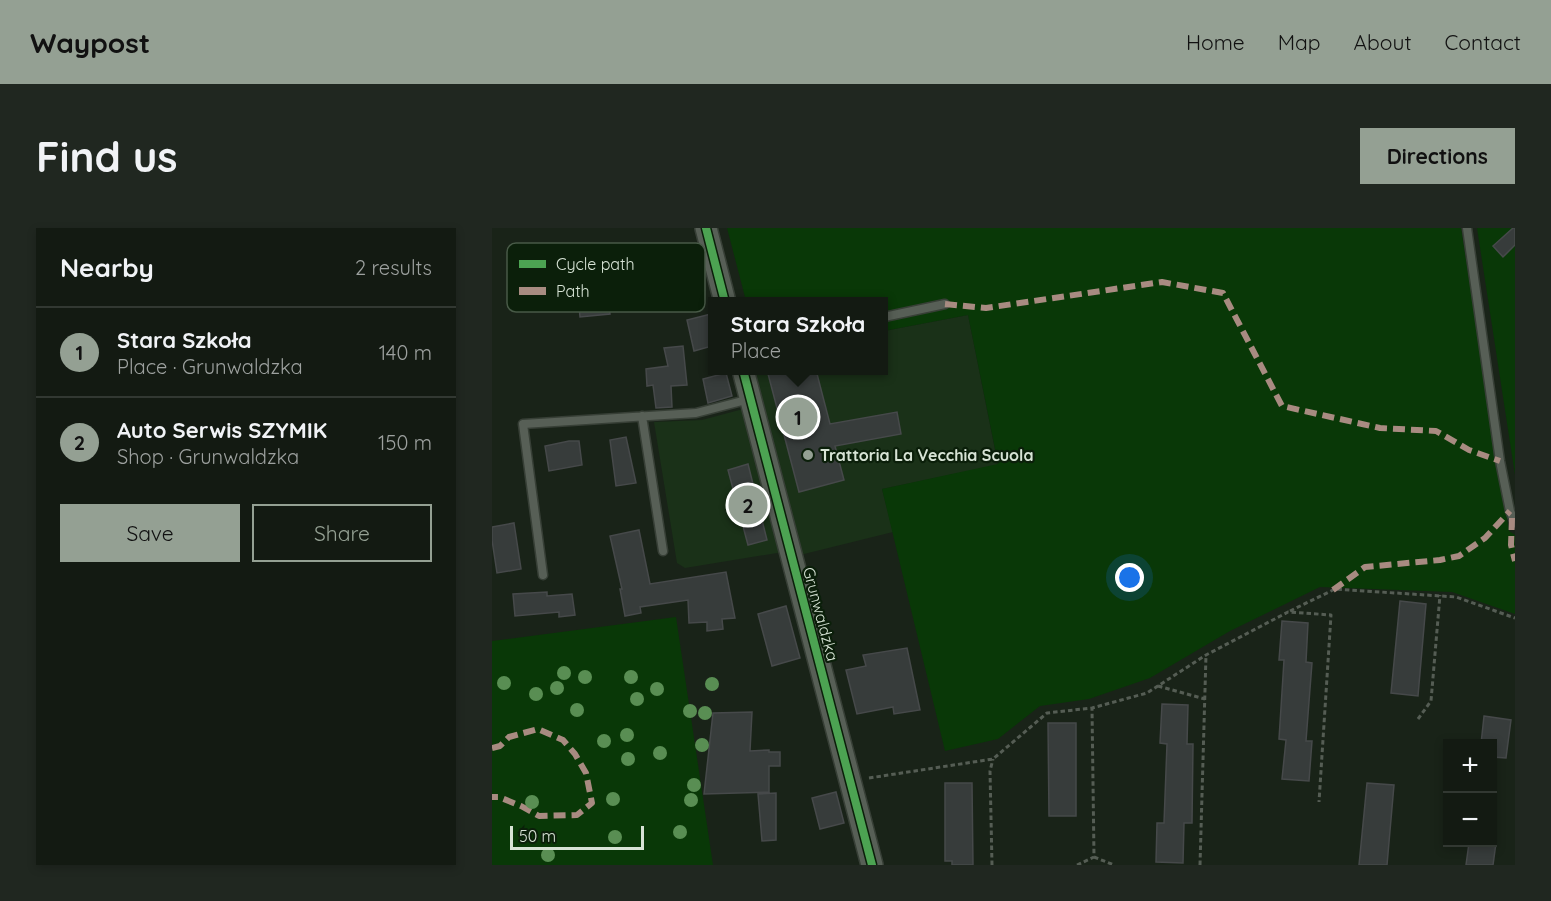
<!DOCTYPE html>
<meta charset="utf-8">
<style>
:root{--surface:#131a12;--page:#202720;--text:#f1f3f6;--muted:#9da19f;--line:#323832;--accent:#94a093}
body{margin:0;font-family:Quicksand,sans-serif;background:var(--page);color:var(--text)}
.controls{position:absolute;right:18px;bottom:18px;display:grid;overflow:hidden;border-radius:0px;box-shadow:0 3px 9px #0003}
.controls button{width:54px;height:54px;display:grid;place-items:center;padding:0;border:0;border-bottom:2px solid var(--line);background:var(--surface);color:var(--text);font:30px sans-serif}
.scale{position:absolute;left:18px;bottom:15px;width:134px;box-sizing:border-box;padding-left:6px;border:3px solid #d7e3d5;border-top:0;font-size:16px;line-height:21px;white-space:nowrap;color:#d7e3d5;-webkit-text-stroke:4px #0b1f0a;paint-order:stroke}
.you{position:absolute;left:638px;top:350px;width:21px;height:21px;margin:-15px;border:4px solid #fff;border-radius:50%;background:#1a73e8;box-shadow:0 0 0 9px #1a73e833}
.badge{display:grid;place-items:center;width:39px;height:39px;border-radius:50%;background:var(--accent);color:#111;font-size:20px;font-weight:700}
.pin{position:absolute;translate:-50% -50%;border:3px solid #fff;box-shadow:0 2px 6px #0006}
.popup{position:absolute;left:216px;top:69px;width:180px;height:78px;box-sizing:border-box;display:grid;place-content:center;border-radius:0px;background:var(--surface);filter:drop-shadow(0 2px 4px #0005);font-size:20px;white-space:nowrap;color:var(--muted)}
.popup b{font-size:22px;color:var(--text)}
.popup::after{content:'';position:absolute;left:50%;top:100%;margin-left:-12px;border:12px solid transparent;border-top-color:var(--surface)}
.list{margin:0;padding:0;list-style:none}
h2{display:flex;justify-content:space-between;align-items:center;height:78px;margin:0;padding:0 24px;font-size:26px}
h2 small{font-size:20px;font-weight:400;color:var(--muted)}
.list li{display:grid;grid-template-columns:39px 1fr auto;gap:18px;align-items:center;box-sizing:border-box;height:90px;padding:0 24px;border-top:2px solid var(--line)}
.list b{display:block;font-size:22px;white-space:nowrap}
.list p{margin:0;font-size:20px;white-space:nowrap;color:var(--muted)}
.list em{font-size:20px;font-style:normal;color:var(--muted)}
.actions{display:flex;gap:12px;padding:18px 24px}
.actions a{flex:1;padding:14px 0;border:2px solid var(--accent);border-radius:0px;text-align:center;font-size:21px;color:var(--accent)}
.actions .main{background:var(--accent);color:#111}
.map{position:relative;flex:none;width:1023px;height:637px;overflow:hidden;border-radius:0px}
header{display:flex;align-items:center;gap:36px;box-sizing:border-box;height:84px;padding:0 30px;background:var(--accent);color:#111}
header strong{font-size:28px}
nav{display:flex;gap:33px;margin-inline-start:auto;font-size:21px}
.intro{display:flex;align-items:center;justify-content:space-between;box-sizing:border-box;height:144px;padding:0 36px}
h1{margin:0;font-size:42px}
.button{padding:15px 27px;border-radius:0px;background:var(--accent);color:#111;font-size:21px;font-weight:700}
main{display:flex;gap:36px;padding:0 36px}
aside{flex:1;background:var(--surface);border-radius:0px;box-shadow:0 3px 9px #0003}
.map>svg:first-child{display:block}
.built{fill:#1a3118}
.green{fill:#093807}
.building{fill:#373c3b;stroke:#46494a;stroke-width:1.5}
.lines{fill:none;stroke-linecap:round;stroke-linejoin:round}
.service-casing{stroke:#373f36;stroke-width:11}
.tertiary-casing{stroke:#373f36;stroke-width:24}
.path{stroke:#555d54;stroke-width:3;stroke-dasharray:4.5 3;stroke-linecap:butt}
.service{stroke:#575f56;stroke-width:8}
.tertiary{stroke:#575f56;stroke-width:21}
.quiet{stroke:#a88b81;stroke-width:6;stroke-dasharray:12 6;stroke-linecap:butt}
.cycleway-casing{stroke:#0b1f0a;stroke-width:11}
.cycleway{stroke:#4ca352;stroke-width:8}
.tree{fill:#598e53}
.poi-dot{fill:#94a093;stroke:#0b1f0a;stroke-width:2}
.labels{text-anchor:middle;stroke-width:4.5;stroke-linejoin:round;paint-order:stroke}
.poi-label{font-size:16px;font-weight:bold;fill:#d7e3d5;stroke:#0b1f0a;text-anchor:start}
.street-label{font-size:16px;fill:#d7e3d5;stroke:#0b1f0a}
.key{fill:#0b1f0a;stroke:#485a47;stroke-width:1.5}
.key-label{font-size:16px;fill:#d7e3d5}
</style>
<header>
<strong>Waypost</strong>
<nav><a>Home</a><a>Map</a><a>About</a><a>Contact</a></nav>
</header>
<div class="intro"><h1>Find us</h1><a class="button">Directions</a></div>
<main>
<aside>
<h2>Nearby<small>2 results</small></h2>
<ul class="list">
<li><span class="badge">1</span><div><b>Stara Szkoła</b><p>Place · Grunwaldzka</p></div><em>140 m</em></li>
<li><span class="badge">2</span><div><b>Auto Serwis SZYMIK</b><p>Shop · Grunwaldzka</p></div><em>150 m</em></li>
</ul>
<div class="actions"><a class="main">Save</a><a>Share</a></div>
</aside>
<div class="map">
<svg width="1023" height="637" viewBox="0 0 1023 637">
<rect width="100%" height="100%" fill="#192318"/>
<path class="built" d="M476,87L506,237L390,261L401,304L308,327L260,143L392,142V103Z
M251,181L291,324L193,340L185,335L162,194L210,192Z"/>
<path class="green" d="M235,0H969L1017,303L1023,307V386L960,364L828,359L738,403L658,450L597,471L548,478L506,511L453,523L390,261L506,236L476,87L392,103V74L254,73Z
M985,0H1023V247Z
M184,389L221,637H0V413Z"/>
<path class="building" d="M1021,0H1023V17L1011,29L1001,18Z
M148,49L150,66L116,70L118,86L88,89L85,55Z
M219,86L220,118L202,123L195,92Z
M191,118L195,157L179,158L180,179L164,180L161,157L155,158L154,141L176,138L172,120Z
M275,142H324L338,196L405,184L409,206L343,218L352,252L307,264Z
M234,145L240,168L216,175L211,151Z
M134,209L144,255L124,258L118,212Z
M77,213H87L90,237L57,243L53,218Z
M256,236L275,312L256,317L236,242Z
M22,295L29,341L5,345L0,312V299Z
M147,302L158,356L234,344L243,390L230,391L231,401L215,403V394L197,395L196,372L148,379L149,385L133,388L128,361H130L118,308Z
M55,364V368L80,366L83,387L67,389V384L23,388L21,366Z
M908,373L934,376L926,468L899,465Z
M294,378L308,430L280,438L266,386Z
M790,393L816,395L814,434L820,435L814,513H820L817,553L790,551L794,512L787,511L792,432H787Z
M415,420L428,482L402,486L401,479L365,486L354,442L374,438L371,427Z
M670,476L696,477L695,516H701L700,595H692L691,635L664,634L665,595H672L675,516L668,515Z
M260,484L258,523L277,522V524H288V538H277V564L212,566L221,485Z
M992,488L1019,492L1014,530L1000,529V516H989Z
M556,495H584V588H557Z
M453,555H480L481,637H460V633H453Z
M875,555L902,557L895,637H867Z
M344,564L352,595L328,601L320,570Z
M284,565V612L270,613L266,566Z
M977,615H1004L1001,637H974Z"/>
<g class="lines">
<defs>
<path id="service" d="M975,0L1008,233L1018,283L1023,295
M392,89L453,76
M150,188L171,323
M51,347L31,196L204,185L258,171"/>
<path id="tertiary" d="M214,0L233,74
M251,142L380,637"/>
</defs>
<use href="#service" class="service-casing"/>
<use href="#tertiary" class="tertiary-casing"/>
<path class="path" d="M798,383L843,361L964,369L1023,390
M666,458L713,471
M926,491L939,473L948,367
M377,550L501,531L555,485L600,480L655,465L714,427L796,384L839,387L827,574
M602,629L622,637
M500,637L498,543L501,531
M585,637L602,629L600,480
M708,637L714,427"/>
<use href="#service" class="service"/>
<use href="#tertiary" class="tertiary"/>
<path class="quiet" d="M453,76L494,80L670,54L731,65L790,178L888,200L944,203L977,222L1008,233
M1020,290L1019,317L1023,333
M841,362L873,339L948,332L967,328L993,310L1018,283
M0,520L8,518L17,509L46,501L71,512L83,526L94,545L100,575L85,587L47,588L29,578L7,569H0"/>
<defs>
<path id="cycleway" d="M214,0L233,74
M251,142L380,637"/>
</defs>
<use href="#cycleway" class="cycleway-casing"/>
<use href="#cycleway" class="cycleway"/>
</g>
<g class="tree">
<circle cx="72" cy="445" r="7"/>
<circle cx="93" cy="449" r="7"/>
<circle cx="139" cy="449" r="7"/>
<circle cx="12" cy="455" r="7"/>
<circle cx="220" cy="456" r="7"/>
<circle cx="65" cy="460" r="7"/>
<circle cx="165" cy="461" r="7"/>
<circle cx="44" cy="466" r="7"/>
<circle cx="145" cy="471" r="7"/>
<circle cx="85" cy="482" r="7"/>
<circle cx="198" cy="483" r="7"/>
<circle cx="213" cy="485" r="7"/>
<circle cx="135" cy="507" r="7"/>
<circle cx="112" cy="513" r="7"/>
<circle cx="210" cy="517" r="7"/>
<circle cx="168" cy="525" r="7"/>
<circle cx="136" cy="531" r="7"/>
<circle cx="202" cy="557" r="7"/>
<circle cx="121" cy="571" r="7"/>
<circle cx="199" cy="572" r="7"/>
<circle cx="40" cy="574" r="7"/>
<circle cx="188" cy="604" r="7"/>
<circle cx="123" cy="609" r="7"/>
<circle cx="56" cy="627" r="7"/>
</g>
<circle class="poi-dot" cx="316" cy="227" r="6"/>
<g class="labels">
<g class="poi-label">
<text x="328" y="233">Trattoria La Vecchia Scuola</text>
</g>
<g class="street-label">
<text transform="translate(329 386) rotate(75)" y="6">Grunwaldzka</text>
</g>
</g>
<rect x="15" y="15" width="198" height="69" rx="9" class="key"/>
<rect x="27" y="32" width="27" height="8" fill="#4ca352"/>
<rect x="27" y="59" width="27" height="8" fill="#a88b81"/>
<g class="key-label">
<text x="64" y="42">Cycle path</text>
<text x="64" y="69">Path</text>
</g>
</svg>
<div class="controls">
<button>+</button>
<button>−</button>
</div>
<div class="scale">50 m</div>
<div class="you"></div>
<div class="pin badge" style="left:306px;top:189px">1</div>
<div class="popup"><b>Stara Szkoła</b>Place</div>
<div class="pin badge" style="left:256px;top:277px">2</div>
</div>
</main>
